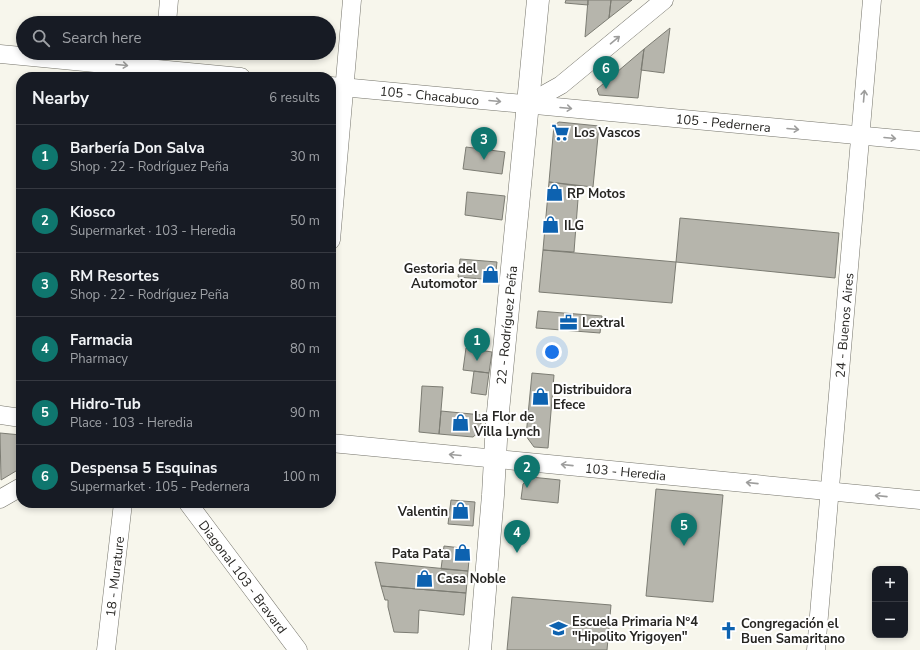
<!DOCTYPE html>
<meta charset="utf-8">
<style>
:root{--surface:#171b24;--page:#20242c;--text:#f1f3f6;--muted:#9ea1a6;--line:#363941;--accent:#0f766e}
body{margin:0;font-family:"Nunito Sans",sans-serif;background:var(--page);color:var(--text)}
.controls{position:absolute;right:12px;bottom:12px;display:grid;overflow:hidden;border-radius:8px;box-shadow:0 2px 6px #0003}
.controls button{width:36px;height:36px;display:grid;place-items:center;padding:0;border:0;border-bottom:1px solid var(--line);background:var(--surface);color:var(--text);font:20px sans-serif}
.you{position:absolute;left:552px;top:352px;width:14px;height:14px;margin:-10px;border:3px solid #fff;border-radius:50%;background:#1a73e8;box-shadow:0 0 0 6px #1a73e833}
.badge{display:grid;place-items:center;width:26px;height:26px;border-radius:50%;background:var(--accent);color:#fff;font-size:13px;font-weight:700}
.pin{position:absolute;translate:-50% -33px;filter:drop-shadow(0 1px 2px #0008)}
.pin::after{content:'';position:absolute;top:21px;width:14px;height:12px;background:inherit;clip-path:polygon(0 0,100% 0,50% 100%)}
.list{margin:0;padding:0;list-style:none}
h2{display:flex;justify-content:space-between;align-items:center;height:52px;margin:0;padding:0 16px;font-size:17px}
h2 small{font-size:13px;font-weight:400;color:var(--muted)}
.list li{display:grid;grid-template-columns:26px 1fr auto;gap:12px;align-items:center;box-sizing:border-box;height:64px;padding:0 16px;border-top:1px solid var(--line)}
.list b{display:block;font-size:15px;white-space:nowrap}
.list p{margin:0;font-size:13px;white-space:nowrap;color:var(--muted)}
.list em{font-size:13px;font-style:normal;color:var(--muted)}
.icon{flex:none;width:22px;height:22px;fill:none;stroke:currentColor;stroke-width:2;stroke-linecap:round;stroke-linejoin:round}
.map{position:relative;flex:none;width:920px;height:650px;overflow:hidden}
.search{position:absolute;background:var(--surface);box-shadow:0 2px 6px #0003;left:16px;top:16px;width:320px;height:44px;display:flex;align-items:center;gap:10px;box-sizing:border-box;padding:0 14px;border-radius:22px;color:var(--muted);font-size:15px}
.panel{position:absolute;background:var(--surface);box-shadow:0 2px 6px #0003;left:16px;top:72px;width:320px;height:436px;border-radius:16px}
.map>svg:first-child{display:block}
.building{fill:#b6b5ac;stroke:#7c7c73}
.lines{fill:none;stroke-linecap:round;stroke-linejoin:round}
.minor-casing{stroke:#75746b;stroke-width:19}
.tertiary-casing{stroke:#75746b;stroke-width:23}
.minor{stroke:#fff;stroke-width:18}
.tertiary{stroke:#fff;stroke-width:22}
.oneway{stroke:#9d9d9c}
.labels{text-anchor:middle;stroke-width:4;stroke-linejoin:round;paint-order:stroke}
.street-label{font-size:13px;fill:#262522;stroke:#fff}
.poi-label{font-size:13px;font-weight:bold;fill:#262522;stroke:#fff;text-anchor:start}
</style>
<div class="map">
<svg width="920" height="650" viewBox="0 0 920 650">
<rect width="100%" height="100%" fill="#f7f6ec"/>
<path class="building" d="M566,0H588V5L565,3Z
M588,0H611L609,18L585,37Z
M611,0H632L609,18Z
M670,28L664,73L641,70L644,49Z
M644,49L638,98L599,95L597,89Z
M559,122L599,126L593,187L549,182L554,125Z
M466,147L505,152L502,174L463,169Z
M549,182L579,186L574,252L543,250Z
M467,192L505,196L502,220L465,215Z
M680,218L839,233L835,278L676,262Z
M543,250L676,262L672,303L539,292Z
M460,259L497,262L495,280L458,277Z
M538,311L602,316L600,333L536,328Z
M466,348L492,352L489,373L463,370Z
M474,371L489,373L486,395L471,393Z
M532,373L554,375L548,448L534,447L526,436Z
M422,386L443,387L439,434L419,432Z
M441,411L482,415L480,431L473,437L439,434Z
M0,433L21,435V468L1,480Z
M531,477L560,480L558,503L521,499L523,484Z
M656,489L723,495L713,602L646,596Z
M451,500L475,502L473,526L448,524Z
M444,546L470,549L468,571L441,569Z
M375,562L468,571L466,593L381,586Z
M381,586L466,593L464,615L419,610L418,633L394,632L388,607V600H385Z
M512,597L611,605L607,650H507Z"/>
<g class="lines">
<defs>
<g id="minor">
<path d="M167,23L169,0"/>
<path d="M0,54L241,77"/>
<path id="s1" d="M331,86L920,141"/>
<path d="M527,104L561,85L664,0"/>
<path d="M331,240L352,0"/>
<path d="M0,415L21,418"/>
<path id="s2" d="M331,443L920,500"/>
<path d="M0,499L21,487"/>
<path id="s3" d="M188,503L298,650"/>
<path id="s4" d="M106,650L123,503"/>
<path id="s5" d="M816,650L872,0"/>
</g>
<g id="tertiary">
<path id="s6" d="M480,650L493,495L497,422L538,0"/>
</g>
</defs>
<use href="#minor" class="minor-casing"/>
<use href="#tertiary" class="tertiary-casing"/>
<use href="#minor" class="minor"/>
<use href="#tertiary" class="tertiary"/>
</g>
<defs><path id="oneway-shaft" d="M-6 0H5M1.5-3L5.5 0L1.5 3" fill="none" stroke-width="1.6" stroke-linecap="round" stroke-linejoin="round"/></defs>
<g class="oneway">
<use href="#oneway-shaft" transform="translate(615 40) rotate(-40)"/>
<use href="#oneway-shaft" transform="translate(122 65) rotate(5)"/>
<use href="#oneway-shaft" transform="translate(864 96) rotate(-85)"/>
<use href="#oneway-shaft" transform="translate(495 101) rotate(5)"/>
<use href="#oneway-shaft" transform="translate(566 108) rotate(5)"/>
<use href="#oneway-shaft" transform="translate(793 129) rotate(5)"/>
<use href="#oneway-shaft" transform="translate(890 138) rotate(5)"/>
<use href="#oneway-shaft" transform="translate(455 455) rotate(-175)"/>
<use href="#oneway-shaft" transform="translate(567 465) rotate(-174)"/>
<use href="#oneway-shaft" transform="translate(752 483) rotate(-174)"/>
<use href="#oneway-shaft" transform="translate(881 496) rotate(-174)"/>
</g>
<defs>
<symbol id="supermarket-bare" viewBox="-9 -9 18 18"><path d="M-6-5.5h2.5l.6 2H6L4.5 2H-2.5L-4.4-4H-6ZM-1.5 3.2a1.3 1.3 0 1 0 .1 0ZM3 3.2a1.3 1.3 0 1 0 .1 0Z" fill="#0d62b0" stroke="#fff" stroke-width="2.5" paint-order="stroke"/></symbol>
<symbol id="shop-bare" viewBox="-9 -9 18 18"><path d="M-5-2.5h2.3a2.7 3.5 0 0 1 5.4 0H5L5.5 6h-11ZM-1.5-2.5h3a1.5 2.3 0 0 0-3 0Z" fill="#0d62b0" stroke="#fff" stroke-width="2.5" paint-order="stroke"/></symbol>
<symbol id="office-bare" viewBox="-9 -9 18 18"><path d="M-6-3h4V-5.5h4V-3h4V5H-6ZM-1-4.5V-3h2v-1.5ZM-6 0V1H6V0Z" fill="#0d62b0" stroke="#fff" stroke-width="2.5" paint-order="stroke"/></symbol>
<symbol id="school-bare" viewBox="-9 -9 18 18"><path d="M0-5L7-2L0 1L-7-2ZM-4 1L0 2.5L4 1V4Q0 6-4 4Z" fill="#0d62b0" stroke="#fff" stroke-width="2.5" paint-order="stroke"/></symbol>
<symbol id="church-bare" viewBox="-9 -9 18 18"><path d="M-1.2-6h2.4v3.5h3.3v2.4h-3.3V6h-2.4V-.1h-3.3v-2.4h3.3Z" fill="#0d62b0" stroke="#fff" stroke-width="2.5" paint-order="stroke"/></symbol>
</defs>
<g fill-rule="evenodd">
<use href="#supermarket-bare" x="548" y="120" width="25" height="25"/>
<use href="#shop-bare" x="542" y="180" width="25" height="25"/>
<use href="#shop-bare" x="538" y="212" width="25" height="25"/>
<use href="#shop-bare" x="478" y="262" width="25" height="25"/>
<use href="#office-bare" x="556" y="310" width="25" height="25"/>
<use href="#shop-bare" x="528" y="384" width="25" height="25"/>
<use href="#shop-bare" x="448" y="410" width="25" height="25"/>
<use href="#shop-bare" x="448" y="498" width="25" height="25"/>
<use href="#shop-bare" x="450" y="540" width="25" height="25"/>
<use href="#shop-bare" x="412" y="566" width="25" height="25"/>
<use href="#school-bare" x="546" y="616" width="25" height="25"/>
<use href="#church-bare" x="716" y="618" width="25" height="25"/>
</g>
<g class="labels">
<g class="street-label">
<text dy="5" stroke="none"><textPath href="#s1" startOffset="99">105 - Chacabuco</textPath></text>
<text dy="5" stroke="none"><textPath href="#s1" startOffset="394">105 - Pedernera</textPath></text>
<text dy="5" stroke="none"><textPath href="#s6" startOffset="326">22 - Rodríguez Peña</textPath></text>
<text dy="5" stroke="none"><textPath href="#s5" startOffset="326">24 - Buenos Aires</textPath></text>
<text dy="5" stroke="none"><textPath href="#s2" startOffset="296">103 - Heredia</textPath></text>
<text dy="5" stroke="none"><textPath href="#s4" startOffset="74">18 - Murature</textPath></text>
<text dy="5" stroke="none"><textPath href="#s3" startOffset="92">Diagonal 103 - Bravard</textPath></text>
</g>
<g class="poi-label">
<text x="574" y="137">Los Vascos</text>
<text x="567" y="198">RP Motos</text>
<text x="564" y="230">ILG</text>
<text x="477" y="273" text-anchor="end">Gestoria del<tspan x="477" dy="15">Automotor</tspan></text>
<text x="582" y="327">Lextral</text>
<text x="553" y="394">Distribuidora<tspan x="553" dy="15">Efece</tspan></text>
<text x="474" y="421">La Flor de<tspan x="474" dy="15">Villa Lynch</tspan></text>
<text x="448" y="516" text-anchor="end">Valentin</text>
<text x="450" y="558" text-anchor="end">Pata Pata</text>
<text x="437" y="583">Casa Noble</text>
<text x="572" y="626">Escuela Primaria Nº4<tspan x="572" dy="15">"Hipolito Yrigoyen"</tspan></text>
<text x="741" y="628">Congregación el<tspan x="741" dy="15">Buen Samaritano</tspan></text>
</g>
</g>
</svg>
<div class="controls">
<button>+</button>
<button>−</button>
</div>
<div class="you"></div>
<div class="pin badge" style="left:477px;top:361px">1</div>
<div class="pin badge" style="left:527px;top:488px">2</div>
<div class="pin badge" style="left:484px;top:160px">3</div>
<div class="pin badge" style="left:517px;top:553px">4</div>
<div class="pin badge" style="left:684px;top:546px">5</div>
<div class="pin badge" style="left:606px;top:89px">6</div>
<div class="search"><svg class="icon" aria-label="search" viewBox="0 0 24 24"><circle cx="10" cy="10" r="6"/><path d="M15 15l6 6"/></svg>Search here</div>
<section class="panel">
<h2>Nearby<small>6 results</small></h2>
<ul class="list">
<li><span class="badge">1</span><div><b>Barbería Don Salva</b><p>Shop · 22 - Rodríguez Peña</p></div><em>30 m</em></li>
<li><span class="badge">2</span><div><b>Kiosco</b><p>Supermarket · 103 - Heredia</p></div><em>50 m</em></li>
<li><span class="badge">3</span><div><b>RM Resortes</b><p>Shop · 22 - Rodríguez Peña</p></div><em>80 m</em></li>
<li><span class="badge">4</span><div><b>Farmacia</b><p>Pharmacy</p></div><em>80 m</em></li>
<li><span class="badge">5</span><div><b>Hidro-Tub</b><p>Place · 103 - Heredia</p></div><em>90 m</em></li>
<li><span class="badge">6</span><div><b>Despensa 5 Esquinas</b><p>Supermarket · 105 - Pedernera</p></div><em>100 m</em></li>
</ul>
</section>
</div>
